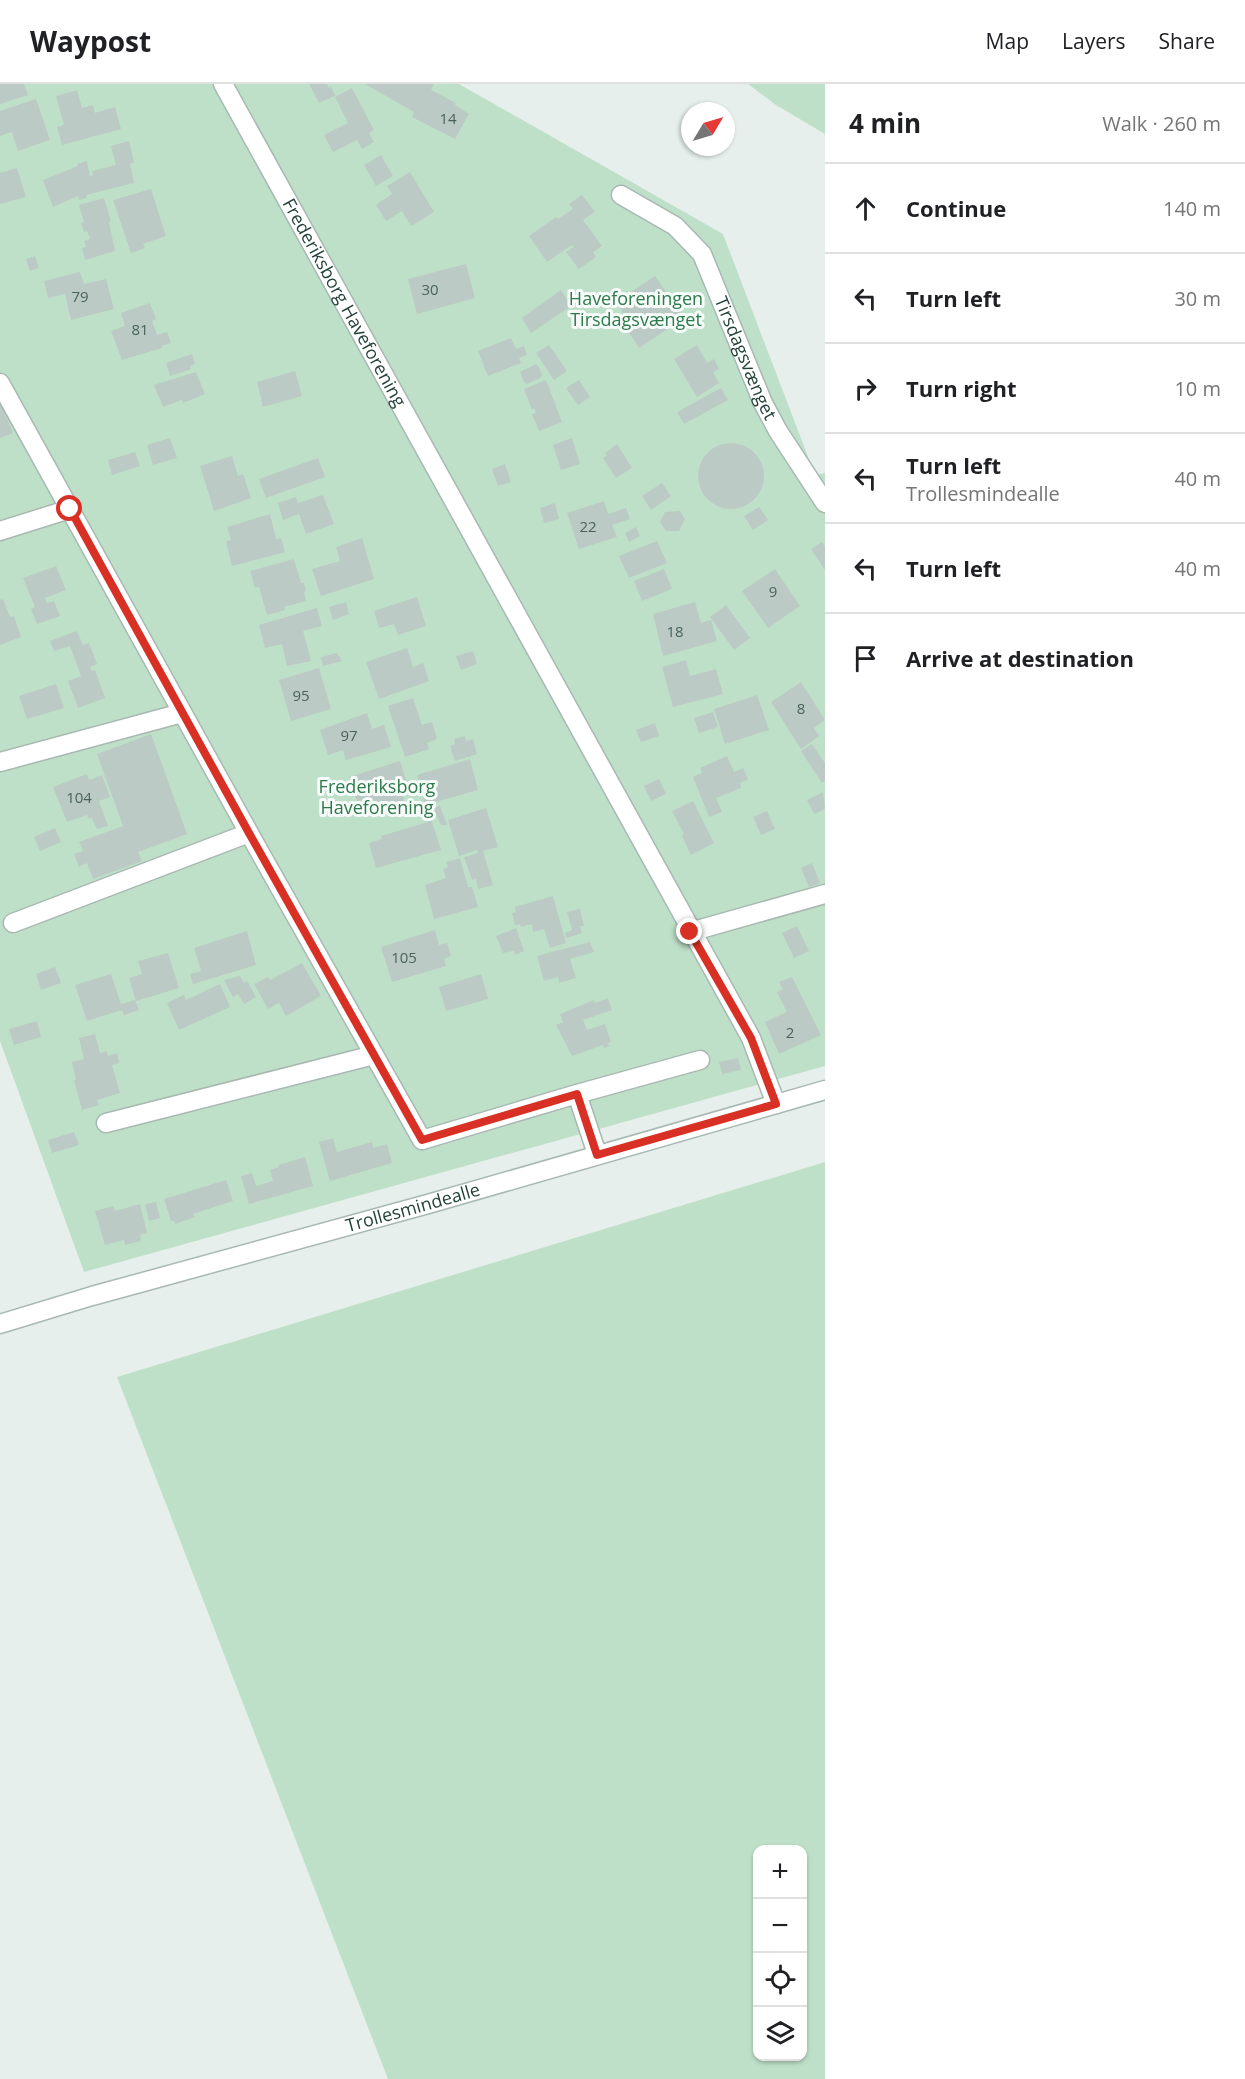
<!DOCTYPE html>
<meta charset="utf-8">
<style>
:root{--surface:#fff;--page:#f6f6f6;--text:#202124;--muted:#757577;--line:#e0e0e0}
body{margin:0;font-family:"Open Sans",sans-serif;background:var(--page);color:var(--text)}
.controls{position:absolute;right:18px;bottom:18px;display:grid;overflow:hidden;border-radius:12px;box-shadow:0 2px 4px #0004}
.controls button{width:54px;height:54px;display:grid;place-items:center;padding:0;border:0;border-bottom:2px solid var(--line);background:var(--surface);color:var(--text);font:30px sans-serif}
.compass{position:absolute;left:681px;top:18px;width:54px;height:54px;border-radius:50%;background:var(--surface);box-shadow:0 2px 4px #0004;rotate:52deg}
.stop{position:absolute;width:18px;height:18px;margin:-14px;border:4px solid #d93025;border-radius:50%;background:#fff}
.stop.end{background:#d93025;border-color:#fff;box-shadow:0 2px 6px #0008}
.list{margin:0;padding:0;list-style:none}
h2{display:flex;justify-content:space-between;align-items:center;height:78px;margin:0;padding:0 24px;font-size:26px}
h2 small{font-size:20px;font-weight:400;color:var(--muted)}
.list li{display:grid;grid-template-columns:39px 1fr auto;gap:18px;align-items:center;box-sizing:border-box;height:90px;padding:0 24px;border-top:2px solid var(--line)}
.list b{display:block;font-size:22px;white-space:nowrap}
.list p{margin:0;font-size:20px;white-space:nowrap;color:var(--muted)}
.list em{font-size:20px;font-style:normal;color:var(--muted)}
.icon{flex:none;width:33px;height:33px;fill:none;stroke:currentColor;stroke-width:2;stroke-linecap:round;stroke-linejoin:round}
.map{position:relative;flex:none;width:825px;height:1995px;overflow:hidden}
header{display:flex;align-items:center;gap:36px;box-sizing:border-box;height:84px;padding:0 30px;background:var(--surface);border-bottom:2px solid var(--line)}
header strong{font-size:28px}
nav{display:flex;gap:33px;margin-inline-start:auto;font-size:21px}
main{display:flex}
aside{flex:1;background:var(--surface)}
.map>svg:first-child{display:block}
.green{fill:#bfe0c8;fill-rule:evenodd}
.building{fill:#bbcac4}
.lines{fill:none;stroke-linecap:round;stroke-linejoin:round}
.service-casing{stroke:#a8b8b2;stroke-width:21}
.minor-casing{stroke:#a8b8b2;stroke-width:21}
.tertiary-casing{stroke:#a8b8b2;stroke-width:21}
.service{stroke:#fff;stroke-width:18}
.minor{stroke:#fff;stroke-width:18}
.tertiary{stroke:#fff;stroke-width:18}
.route{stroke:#d93025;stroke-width:8}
.labels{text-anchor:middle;stroke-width:6;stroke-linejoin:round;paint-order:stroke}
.number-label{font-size:15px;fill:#4a645c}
.park-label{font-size:18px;fill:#2d7a4b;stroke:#f7fbf9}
.street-label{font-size:18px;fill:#24423a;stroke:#f7fbf9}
</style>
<header>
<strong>Waypost</strong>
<nav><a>Map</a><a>Layers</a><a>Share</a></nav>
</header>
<main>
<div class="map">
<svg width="825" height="1995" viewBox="0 0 825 1995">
<rect width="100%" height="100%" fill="#e6efeb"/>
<path class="green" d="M0,0H459L723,150L815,391L825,389V982L84,1188L0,957Z
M748,0H825V50L776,21Z
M825,1078V1995H388L117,1293ZM758,1766H802V1972H758Z"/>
<path class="building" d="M0,0H24L28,11L0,20Z
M309,0H327L329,4L331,2L335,12L319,19Z
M365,0H434L431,6L456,19L455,21L469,30L455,55L412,33L414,28Z
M352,4L374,46L369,49L374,58L362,65L357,56L333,68L324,51L348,39L335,13Z
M77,6L82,24L93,21L95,29L115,23L121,45L62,61L57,43L64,41L56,12Z
M36,15L50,56L18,67L12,48L0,52V27Z
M129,57L134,78L130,80L134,99L86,111L87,114L79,116L78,112L53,123L43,96L78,82L77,80L87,77L90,92L93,91L92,87L116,81L111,62Z
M381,71L393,92L376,102L364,81Z
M17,84L26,113L0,120V89Z
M410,88L434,128L411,142L402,127L386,137L376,121L392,110L387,102Z
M151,105L166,152L143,160L145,164L131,169L113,116Z
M582,111L595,128L583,136L602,162L593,168L596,173L579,185L566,168L574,163L572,161L547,178L529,152L556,133L558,135L573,125L569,120Z
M104,114L111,137L109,138L115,167L85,176L82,164L86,163L84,157L90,155L87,147L84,148L81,139L84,138L79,121Z
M35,172L39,184L30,187L26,175Z
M466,180L475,214L417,230L408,195Z
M80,188L84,200L106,195L114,225L71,236L65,210L48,214L44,197Z
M655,192L684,234L639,264L624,241L629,238L616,218Z
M561,206L571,222L531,249L522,234Z
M150,219L156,235L152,237L157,251L167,248L171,259L161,262L162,264L122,276L111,247L125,242L121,229Z
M511,254L516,265L524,262L527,271L519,274L521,279L488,292L478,267Z
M549,261L567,287L554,296L536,269Z
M697,261L707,279L714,275L719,285L713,288L719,299L697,313L674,275Z
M192,270L195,280L190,282L191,285L170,292L166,279Z
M536,280L539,283L542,291L540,294L527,300L524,298L520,288Z
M295,287L302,312L263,323L257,298Z
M196,288L205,310L183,319L182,316L163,323L154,301Z
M546,296L562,338L539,347L532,330L536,329L534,324L532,326L524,305Z
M579,296L590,313L578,321L566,304Z
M721,304L728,316L684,340L677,328Z
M0,318L13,349L0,354Z
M170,354L177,374L153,381L147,361Z
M572,354L580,380L561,386L553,361Z
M698 392a33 33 0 1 1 66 0a33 33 0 1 1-66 0Z
M617,360L632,384L616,394L603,374L607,371L605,369Z
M135,368L140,382L112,391L108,376Z
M232,372L238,392L243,390L251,414L214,427L200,382Z
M318,374L325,393L266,414L259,395Z
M505,380L511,398L498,402L492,385Z
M662,399L671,412L651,426L642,412Z
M323,411L334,440L306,450L299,430L283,436L278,419L296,413L298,419Z
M604,417L608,430L626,424L630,435L612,441L617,453L579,465L567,429Z
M555,419L559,435L544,439L540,424Z
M759,423L768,436L753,446L744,432Z
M680,427L685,435L679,447H666L660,438L665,428Z
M270,430L276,455L281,454L285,468L232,482L226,457L231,456L227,443Z
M636,443L640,452L629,458L625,449Z
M362,454L374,495L321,512L312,485L340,477L336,463Z
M657,457L667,479L629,494L619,472Z
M822,458L825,462V486L811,465Z
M294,475L301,499H304L306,507L304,508L306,517L284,523L285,526L267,531L259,503L255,504L250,487Z
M56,482L66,506L45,514L47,519L54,517L60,532L37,540L31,525L35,523L23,494Z
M664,485L672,505L642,517L634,497Z
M775,485L800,522L768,544L742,507Z
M417,513L426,542L398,551L394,540L379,544L374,527Z
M3,515L10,533L14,532L21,553L0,561V516Z
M346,518L349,530L333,536L329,523Z
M695,518L701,539L711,536L717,557L663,572L653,530Z
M726,521L750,554L734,566L710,533Z
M317,524L322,542L303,547L311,577L287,582L282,560L265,564L259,541Z
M77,547L83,561L89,559L97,580L90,583L92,587L95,586L105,614L78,624L68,597L81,592L70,562L54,567L50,557Z
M407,564L413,583L423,579L429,597L379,615L366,578Z
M473,567L477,580L461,586L456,572Z
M337,569L342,577L323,582L321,573Z
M686,576L690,592L716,585L723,610L673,623L662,583Z
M319,584L331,625L291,637L279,596Z
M801,598L825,636L814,644L819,652L801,665L771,618Z
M56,600L64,624L27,635L19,612Z
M757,611L769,646L725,660L714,625Z
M413,614L422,641L432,638L437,655L427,659L429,665L405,673L388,622Z
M713,628L718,643L699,649L694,634Z
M367,629L372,645L384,641L391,663L346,676L343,666L328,671L320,646Z
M655,639L659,652L641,658L636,646Z
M151,650L187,750L138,768L142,777L93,795L87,779L79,783L74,770L83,767L79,758L123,742L97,670Z
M465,652L466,657L473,655L477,670L455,677L450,662L455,660L454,655Z
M812,660L825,679V697L822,699L801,667Z
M727,672L734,688L743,684L748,695L740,699L741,704L716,714L722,728L709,733L693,693L702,689L700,684Z
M470,675L478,706L425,721L417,691Z
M400,677L409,705L402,707L404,717L374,726L365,723L363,715L357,717L349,693Z
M87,690L89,696L102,691L110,713L99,717L108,742L97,745L92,734L89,735L87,731L67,738L53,703Z
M659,695L666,710L651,717L644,702Z
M823,708L825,725L814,730L807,716Z
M693,717L714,759L691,771L682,752L684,750L672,727Z
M440,722L447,741H441L435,729L415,732L413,726Z
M486,724L498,763L483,767L493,801L478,805L476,795L472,796L464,773L478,769L477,766L459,772L448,736Z
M767,727L775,745L761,751L753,733Z
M431,735L441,766L376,784L369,759L382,755L381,752L428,738L427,736Z
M55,744L61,758L40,767L34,753Z
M460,774L468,803H472L478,823L434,835L425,801L446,794L443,785L448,783L446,778Z
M812,779L820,799L809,803L801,784Z
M553,812L566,859L550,864L544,845L533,848L532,840L521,843L520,840L515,841L512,829L516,828L515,823Z
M580,825L584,842H580L582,849L566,854L565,849L572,846L567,828Z
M797,842L809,867L794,874L782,849Z
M516,844L524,867L515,871L514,867L503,869L496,852Z
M435,846L439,861L447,859L451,872L444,875L446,882L392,898L381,863Z
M247,847L256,881L193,900L190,890L201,887L194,864Z
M590,858L594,868L570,875L576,894L559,899L558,893L544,897L537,872Z
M168,869L179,904L136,917L129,894L142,890L138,877Z
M302,879L321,912L286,932L279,919L268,925L254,900L268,893L270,896Z
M55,883L61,899L41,906L36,890Z
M111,890L121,920L135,916L139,926L124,931L122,926L87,937L75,901Z
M481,890L488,915L446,927L439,903Z
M240,892L244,899L247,897L256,913L244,920L238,910L233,913L224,896Z
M792,893L821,951L779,970L765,938L787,928L777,908L783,905L779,898Z
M220,900L230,923L179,946L167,919L184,911L186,916Z
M608,914L612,926L583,936L587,946L605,940L611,958L608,959L609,962L604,964L603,961L572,972L556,941L563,938L560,930L594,916L595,919Z
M37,937L41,953L14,961L9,945Z
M95,950L100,969L107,967L108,972L117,969L119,979L112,981L120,1009L97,1016L99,1021L82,1026L74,996H76L72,978L84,975L79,954Z
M738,974L741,986L722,990L719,978Z
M74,1048L79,1061L52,1069L48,1056Z
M333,1054L337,1068L372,1058L373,1064L387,1060L392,1079L330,1097L319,1058Z
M305,1073L313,1102L249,1120L241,1092L252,1089L256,1102L273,1097L270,1086L279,1083V1081Z
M226,1096L233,1117L193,1130L195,1133L175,1140L174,1137H171L164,1115Z
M156,1118L160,1134L149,1137L145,1120Z
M140,1120L147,1149L140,1151L141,1157L125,1161L124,1156L105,1161L95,1127L113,1122L115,1127Z"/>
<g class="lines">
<defs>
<g id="service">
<path id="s1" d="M621,111L675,142L702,170L763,319L778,347L825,419"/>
<path d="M0,447L70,425"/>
<path d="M0,678L182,629"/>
<path d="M13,839L249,749"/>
<path d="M690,848L825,810"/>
<path d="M577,1010L597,1070"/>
<path d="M106,1039L374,971"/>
<path d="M422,1056L577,1010L700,976"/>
</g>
<g id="minor">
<path id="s2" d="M223,0L751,954L776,1020"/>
<path d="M0,299L249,749L422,1056"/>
</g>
<g id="tertiary">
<path id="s3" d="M0,1240L92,1212L428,1120L825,1006"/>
</g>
</defs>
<use href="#service" class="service-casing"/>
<use href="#minor" class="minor-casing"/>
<use href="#tertiary" class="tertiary-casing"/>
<use href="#service" class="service"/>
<use href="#minor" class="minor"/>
<use href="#tertiary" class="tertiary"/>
</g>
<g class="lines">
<path class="route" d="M70,425L249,749L422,1056L577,1010L597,1071L776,1020L751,954L690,848"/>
</g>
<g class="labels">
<g class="number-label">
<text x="448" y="40">14</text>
<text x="430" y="211">30</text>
<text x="80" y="218">79</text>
<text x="140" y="251">81</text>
<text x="588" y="448">22</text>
<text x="773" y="513">9</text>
<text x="675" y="553">18</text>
<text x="301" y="617">95</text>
<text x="801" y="630">8</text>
<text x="349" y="657">97</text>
<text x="79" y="719">104</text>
<text x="404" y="879">105</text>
<text x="790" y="954">2</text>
</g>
<g class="park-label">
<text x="636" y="221">Haveforeningen<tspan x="636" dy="21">Tirsdagsvænget</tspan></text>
<text x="377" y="709">Frederiksborg<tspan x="377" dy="21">Haveforening</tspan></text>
</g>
<g class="street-label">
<text dy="6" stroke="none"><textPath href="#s2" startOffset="250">Frederiksborg Haveforening</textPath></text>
<text dy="6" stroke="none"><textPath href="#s1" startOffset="214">Tirsdagsvænget</textPath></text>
<text dy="6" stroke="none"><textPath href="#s3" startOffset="429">Trollesmindealle</textPath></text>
</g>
</g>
</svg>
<div class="controls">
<button>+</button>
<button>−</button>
<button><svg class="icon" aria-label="locate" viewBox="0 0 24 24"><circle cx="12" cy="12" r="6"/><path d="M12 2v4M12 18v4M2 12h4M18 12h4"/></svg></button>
<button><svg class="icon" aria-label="layers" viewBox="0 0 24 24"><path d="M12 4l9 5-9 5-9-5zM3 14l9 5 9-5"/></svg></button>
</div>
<svg class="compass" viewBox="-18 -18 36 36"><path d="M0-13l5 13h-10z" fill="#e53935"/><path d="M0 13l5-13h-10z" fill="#757577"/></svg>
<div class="stop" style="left:70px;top:425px"></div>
<div class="stop end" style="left:690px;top:848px"></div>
</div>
<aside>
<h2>4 min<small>Walk · 260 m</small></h2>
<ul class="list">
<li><svg class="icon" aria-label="ahead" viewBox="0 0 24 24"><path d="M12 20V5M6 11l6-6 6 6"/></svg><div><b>Continue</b></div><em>140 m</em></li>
<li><svg class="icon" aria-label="left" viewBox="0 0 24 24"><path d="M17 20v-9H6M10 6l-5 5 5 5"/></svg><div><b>Turn left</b></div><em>30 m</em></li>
<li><svg class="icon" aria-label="right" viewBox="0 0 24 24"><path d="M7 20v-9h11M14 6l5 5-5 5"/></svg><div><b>Turn right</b></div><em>10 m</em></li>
<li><svg class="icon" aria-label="left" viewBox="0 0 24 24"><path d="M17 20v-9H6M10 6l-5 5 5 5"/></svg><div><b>Turn left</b><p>Trollesmindealle</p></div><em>40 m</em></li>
<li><svg class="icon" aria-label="left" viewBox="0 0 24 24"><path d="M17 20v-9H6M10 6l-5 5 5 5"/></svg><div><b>Turn left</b></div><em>40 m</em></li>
<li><svg class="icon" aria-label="arrive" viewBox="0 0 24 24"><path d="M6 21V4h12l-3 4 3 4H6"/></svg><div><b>Arrive at destination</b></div></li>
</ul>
</aside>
</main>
